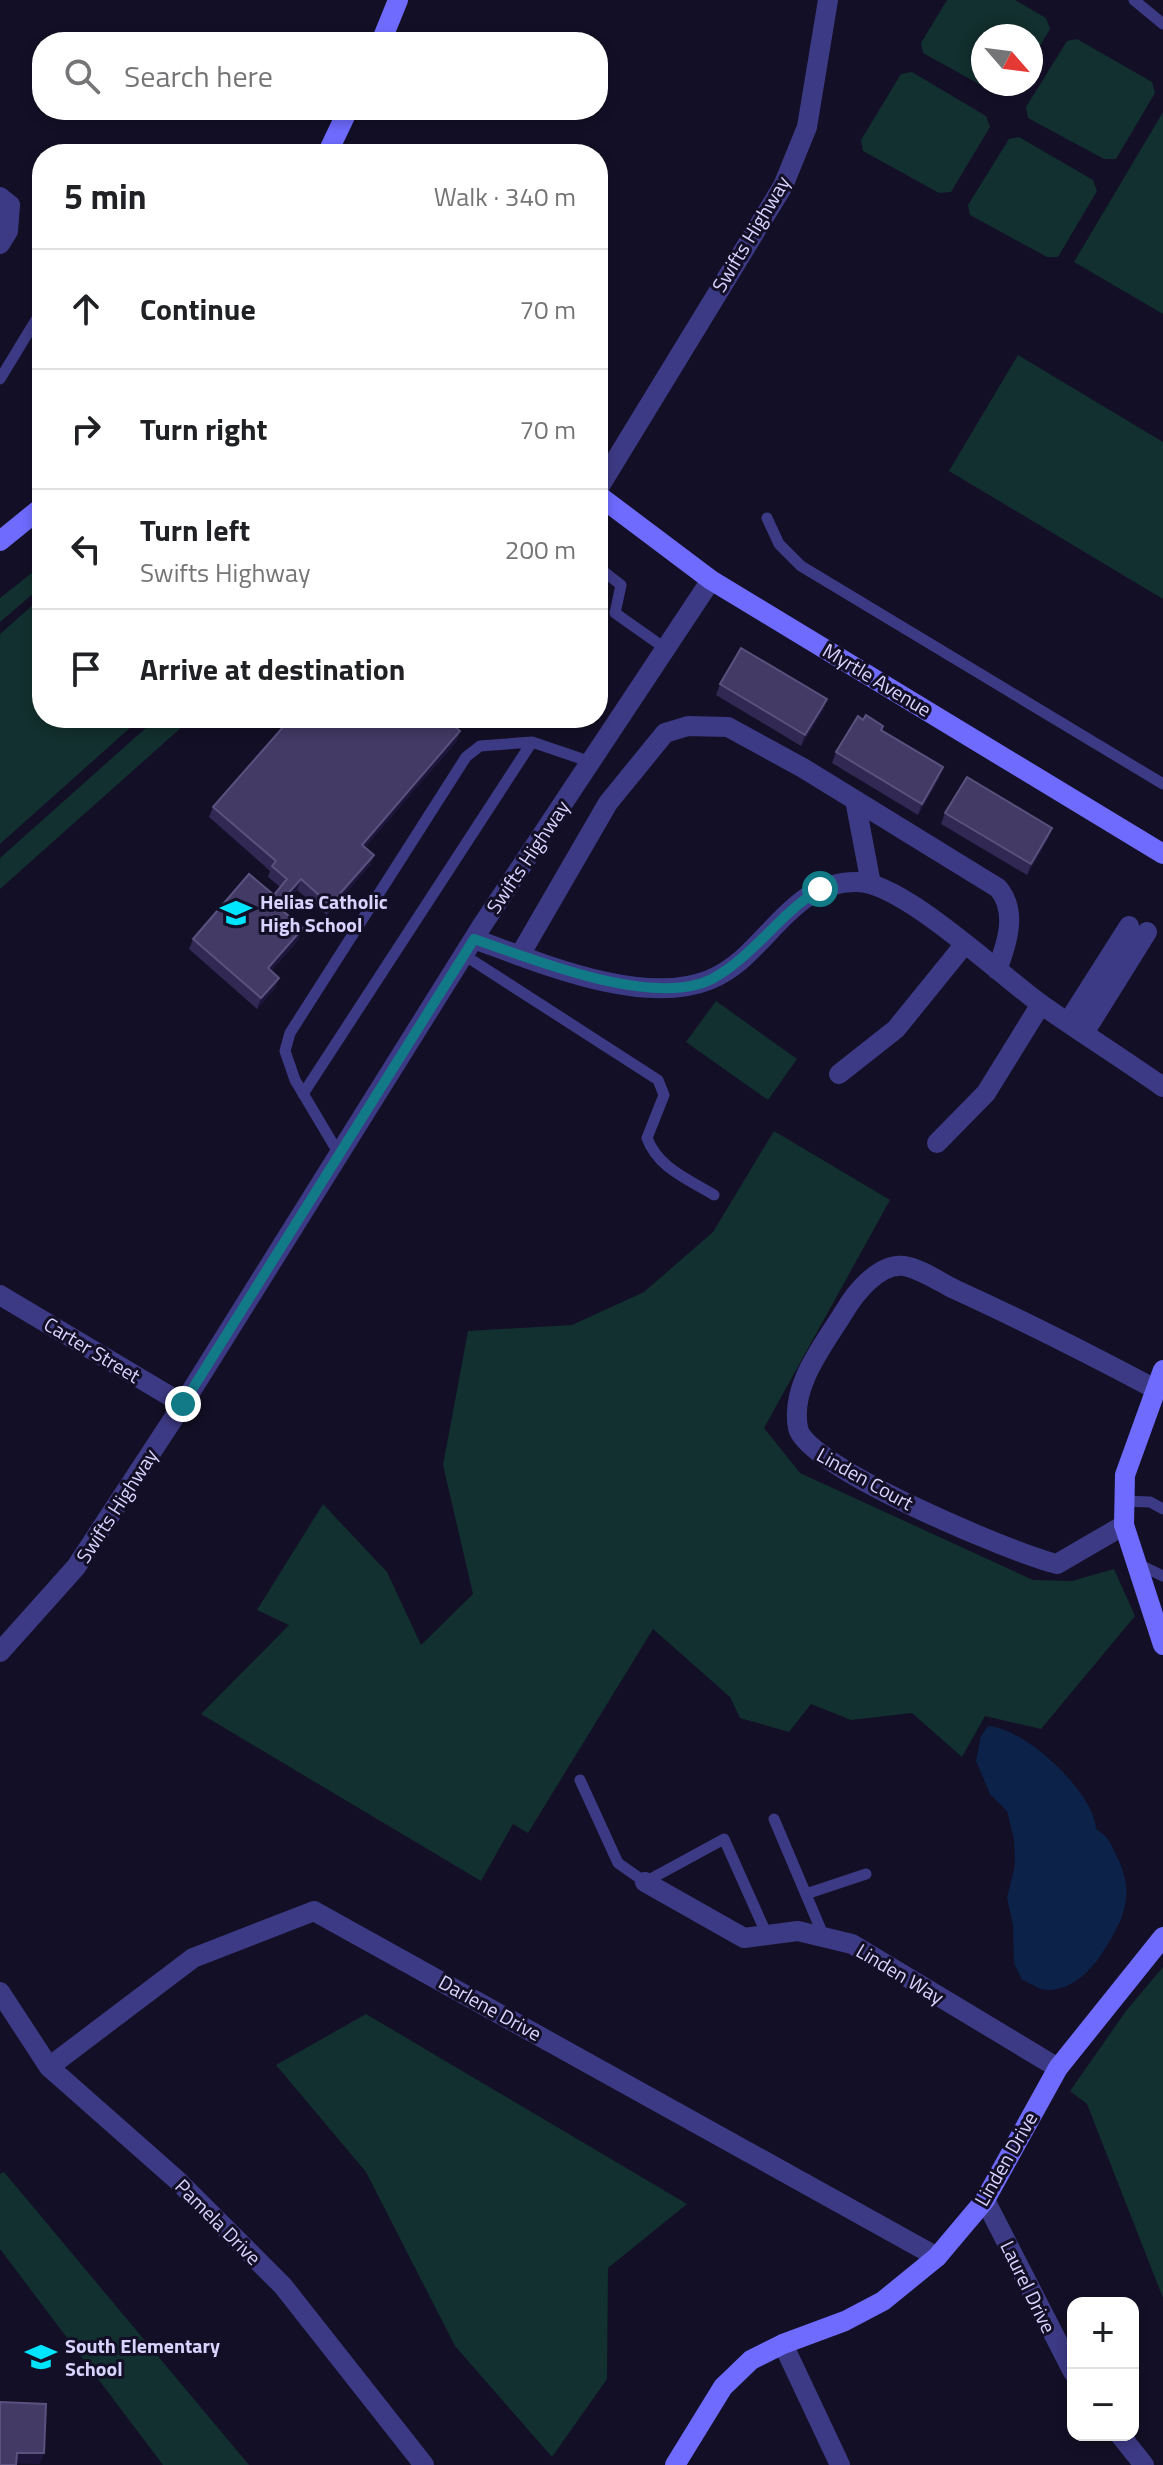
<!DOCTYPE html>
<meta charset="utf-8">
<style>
:root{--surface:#fff;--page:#f6f6f6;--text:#202124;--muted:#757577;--line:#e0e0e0}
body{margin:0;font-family:"Titillium Web",sans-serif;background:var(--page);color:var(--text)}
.controls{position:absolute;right:24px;bottom:24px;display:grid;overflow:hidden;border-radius:16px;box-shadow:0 4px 12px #0003}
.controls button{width:72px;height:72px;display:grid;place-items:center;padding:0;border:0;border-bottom:2px solid var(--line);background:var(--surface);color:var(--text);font:40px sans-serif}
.compass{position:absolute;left:971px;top:24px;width:72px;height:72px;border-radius:50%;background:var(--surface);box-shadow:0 4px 12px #0003;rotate:118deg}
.stop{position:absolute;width:24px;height:24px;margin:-18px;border:6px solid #127987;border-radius:50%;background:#fff}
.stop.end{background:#127987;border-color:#fff;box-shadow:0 2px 8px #0008}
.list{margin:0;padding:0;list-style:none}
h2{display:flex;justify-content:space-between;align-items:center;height:104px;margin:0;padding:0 32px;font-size:34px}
h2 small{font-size:26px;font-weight:400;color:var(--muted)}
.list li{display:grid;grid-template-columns:52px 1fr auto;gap:24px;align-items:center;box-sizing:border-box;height:120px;padding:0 32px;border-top:2px solid var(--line)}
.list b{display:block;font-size:30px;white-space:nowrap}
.list p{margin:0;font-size:26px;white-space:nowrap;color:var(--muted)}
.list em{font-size:26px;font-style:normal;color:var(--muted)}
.icon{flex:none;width:44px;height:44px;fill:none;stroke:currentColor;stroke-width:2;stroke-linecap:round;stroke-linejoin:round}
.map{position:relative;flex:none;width:1163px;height:2465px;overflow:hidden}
.search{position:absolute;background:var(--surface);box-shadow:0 4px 12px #0003;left:32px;top:32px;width:576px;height:88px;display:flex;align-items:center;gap:20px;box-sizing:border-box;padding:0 28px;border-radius:32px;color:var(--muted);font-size:30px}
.panel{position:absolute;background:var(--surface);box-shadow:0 4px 12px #0003;left:32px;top:144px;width:576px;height:584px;border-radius:32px}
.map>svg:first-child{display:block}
.green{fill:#12302f}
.water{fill:#0c2248}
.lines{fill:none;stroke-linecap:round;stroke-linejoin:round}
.lane{stroke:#3d3a85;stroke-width:11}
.street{stroke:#3d3a85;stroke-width:20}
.secondary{stroke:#6f6bff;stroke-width:20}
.wall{fill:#312854}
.shaded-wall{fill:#1d163a}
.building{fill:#433a66;stroke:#5a527e;stroke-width:2}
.route{stroke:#127987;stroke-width:10}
.labels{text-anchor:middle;stroke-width:6;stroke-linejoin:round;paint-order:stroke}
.street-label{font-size:20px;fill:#d9d4ff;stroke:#130f26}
.poi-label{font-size:20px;font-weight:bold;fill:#d9d4ff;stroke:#130f26;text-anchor:start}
</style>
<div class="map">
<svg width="1163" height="2465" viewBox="0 0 1163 2465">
<rect width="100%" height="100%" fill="#130f26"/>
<path class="green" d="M947,0H1015L1046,18L1050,29L1031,61V36H983V84H1017L1011,95H999L923,53L921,43Z
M1077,39L1152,82L1155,93L1116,159H1104L1028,118L1026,107L1067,41Z
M912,72L986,116L990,127L951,192L939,193L863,151L861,140L901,74Z
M1163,112V314L1074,262Z
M1019,137L1093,180L1097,191L1058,257H1047L970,215L968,205L1009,139Z
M1018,355L1163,442V599L949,471Z
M42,565V586L0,622V598Z
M42,597V718H141L0,844V634Z
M157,718H192L0,889V858Z
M716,1001L797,1059L768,1100L686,1042Z
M774,1131L890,1200L764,1428L800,1473L1033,1580L1072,1581L1114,1569L1135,1616L1041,1729L985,1716L962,1757L912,1713L851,1720L811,1704L789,1732L740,1718L730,1697L653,1629L528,1833L513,1824L481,1881L201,1714L289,1625L257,1610L323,1504L387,1572L421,1645L473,1594L443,1465L468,1331L572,1325L644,1292L713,1232Z
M1163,1967V2298L1087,2104L1070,2091L1126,2011Z
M366,2014L687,2204L608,2268L607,2379L552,2457L455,2346L366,2172L276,2065Z
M4,2172L249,2465H163L0,2249V2174Z"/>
<path class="water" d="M988,1726C1026,1728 1095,1794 1096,1829C1112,1840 1109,1841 1117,1857C1137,1896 1122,1922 1101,1955C1089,1973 1068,1992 1045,1990C1039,1989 1028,1982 1022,1980L1014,1963L1013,1925L1007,1898L1015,1865L1014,1839L1007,1811L990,1794L976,1761L981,1736Z"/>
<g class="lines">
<path class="lane" d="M1134,0L1163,24
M0,379L42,310
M767,518L779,544L801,566L1163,784
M598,567L621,585L615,613L666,649
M464,955L658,1080L664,1095L647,1138C658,1168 688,1179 714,1195
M303,1094L532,742
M339,1154L295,1080L285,1051L290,1033L466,757L480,746L532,742L591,762
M1124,1501L1150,1502L1163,1509
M1138,1564L1163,1576
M580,1780L618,1863L645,1882L724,1839L767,1935
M774,1819L824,1937
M806,1894L866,1874"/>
<path class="street" d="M0,197L10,205L8,231L0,244
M598,489L783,186L807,127L828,0
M855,800L871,884
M474,939C538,962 642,1007 709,980C767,957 787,881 857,882C903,882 1001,976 1042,1005C1082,1033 1123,1059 1163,1087
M520,955L608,803L665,733L688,726L728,727L803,768L998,888C1018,911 1007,944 997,970
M1068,1022L1129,926
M1084,1033L1147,932
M839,1074L896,1029L964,945
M937,1143L986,1093L1041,1004
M0,1295L183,1404
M1124,1525L1057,1564C1014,1554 806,1467 798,1428C790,1386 823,1346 844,1312C855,1293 879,1263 904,1266C919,1268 940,1282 954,1289C1022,1320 1089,1354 1155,1389
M0,1652L76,1567L183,1404L481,927L711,580
M645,1882L744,1938L798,1931L852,1944L1058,2068
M0,1992L49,2067L177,2180L283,2286L424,2465
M49,2067L193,1958L314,1911L937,2257
M985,2200L1073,2372
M783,2344L840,2465
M1120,2435L1144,2465"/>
<path class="secondary" d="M381,42L398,0
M327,154L348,110
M598,495L711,580L1163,854
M0,541L42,507
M1163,1370L1125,1475L1124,1525L1163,1645
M675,2465L723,2387L751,2360L783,2344L845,2321L883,2301L937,2257L985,2200L1058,2068L1163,1937"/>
</g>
<path class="wall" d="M720,684L827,699L823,710L801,746L716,695Z
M291,718H450L448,720L460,731L456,742L365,847L374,855L370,865L327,915L297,890L280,909L299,939L271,971L279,978L275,988L257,1009L189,949L193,939L274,895L280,887L268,877L270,871L209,817L213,807Z
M863,720L883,726L882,731L939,778L918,815L832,763L836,752Z
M945,813L1052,828L1048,839L1027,875L941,824Z"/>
<path class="shaded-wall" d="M827,699L823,710L801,746L805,735Z
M460,731L456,742L358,856L362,845Z
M943,767L939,778L918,815L922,804Z
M1052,828L1048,839L1027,875L1031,864Z
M374,855L370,865L327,915L330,905Z
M301,879L297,890L273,917L277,906Z
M303,928L299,939L264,979L268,968Z
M279,978L275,988L257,1009L261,998Z
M17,2453H44L40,2464L13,2463Z"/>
<path class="building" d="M741,648L827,699L805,735L720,684Z
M866,715L883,726L881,730L943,767L922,804L836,752L858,716L863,720Z
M291,718H445L460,731L362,845L374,855L330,905L301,879L277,906L303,928L268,968L279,978L261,998L193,939L249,874L274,895L287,879L272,866L276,861L213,807Z
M967,777L1052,828L1031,864L945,813Z
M0,2402L46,2404L44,2453H17L16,2465H0Z"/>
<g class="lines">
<path class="route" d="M183,1404L474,939C532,959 654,1009 712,979C754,956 779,914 820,889"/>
</g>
<defs>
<symbol id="school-bare" viewBox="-9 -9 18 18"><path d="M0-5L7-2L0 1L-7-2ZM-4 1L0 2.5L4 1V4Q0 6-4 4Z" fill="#00e5ff" stroke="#130f26" stroke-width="2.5" paint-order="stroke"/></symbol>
</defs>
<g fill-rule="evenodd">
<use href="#school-bare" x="214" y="891" width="44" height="44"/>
<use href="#school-bare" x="19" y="2335" width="44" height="44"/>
</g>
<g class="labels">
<g class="street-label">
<text transform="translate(751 234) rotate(-59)" y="7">Swifts Highway</text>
<text transform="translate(877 680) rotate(31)" y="7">Myrtle Avenue</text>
<text transform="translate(528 857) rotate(-56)" y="7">Swifts Highway</text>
<text transform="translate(92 1350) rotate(31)" y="7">Carter Street</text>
<text transform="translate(865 1479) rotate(29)" y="7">Linden Court</text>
<text transform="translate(117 1506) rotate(-57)" y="7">Swifts Highway</text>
<text transform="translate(900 1974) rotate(31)" y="7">Linden Way</text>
<text transform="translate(490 2008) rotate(29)" y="7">Darlene Drive</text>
<text transform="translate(1006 2159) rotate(-60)" y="7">Linden Drive</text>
<text transform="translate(218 2222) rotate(45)" y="7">Pamela Drive</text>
<text transform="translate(1028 2287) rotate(64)" y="7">Laurel Drive</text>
</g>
<g class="poi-label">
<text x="260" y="909">Helias Catholic<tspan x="260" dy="23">High School</tspan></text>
<text x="65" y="2353">South Elementary<tspan x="65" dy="23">School</tspan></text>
</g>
</g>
</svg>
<div class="controls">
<button>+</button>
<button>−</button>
</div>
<svg class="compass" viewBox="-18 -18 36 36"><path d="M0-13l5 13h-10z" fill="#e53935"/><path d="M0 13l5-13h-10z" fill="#757577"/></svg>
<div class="stop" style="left:820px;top:889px"></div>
<div class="stop end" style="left:183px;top:1404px"></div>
<div class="search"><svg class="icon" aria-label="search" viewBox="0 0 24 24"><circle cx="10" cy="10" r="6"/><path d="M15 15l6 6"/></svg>Search here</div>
<section class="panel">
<h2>5 min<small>Walk · 340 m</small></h2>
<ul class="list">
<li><svg class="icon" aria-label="ahead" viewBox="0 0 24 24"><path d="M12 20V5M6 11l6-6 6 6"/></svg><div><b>Continue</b></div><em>70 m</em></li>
<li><svg class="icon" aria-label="right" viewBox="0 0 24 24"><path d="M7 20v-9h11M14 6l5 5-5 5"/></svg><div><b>Turn right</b></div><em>70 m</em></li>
<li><svg class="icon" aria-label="left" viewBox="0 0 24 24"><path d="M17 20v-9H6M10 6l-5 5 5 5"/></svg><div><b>Turn left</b><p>Swifts Highway</p></div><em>200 m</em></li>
<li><svg class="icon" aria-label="arrive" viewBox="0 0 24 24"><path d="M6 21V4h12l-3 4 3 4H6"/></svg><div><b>Arrive at destination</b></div></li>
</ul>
</section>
</div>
